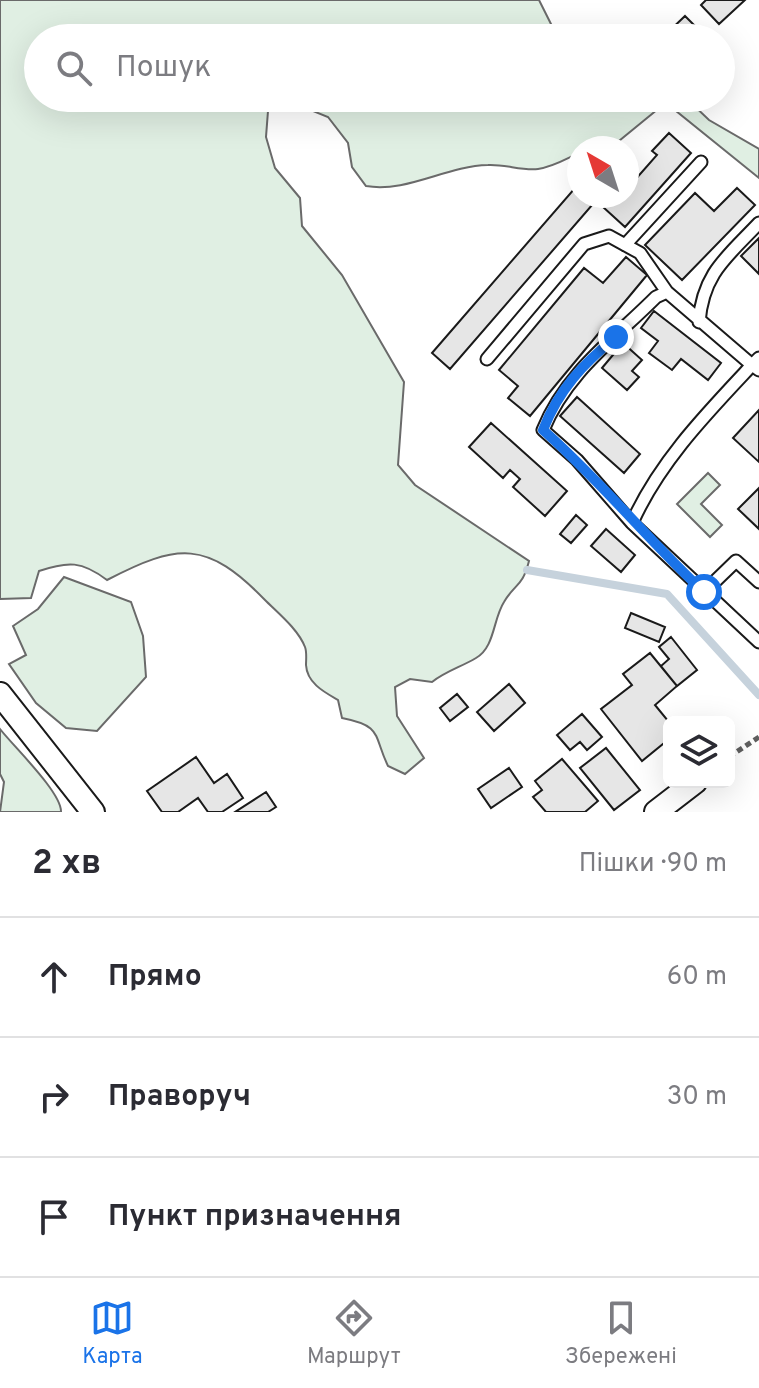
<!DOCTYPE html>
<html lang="uk">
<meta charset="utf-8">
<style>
:root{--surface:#fff;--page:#f2f2f3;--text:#2b2b33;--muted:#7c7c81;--line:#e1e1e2;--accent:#1a73e8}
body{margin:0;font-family:Overpass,sans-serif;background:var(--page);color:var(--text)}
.controls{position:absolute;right:24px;bottom:24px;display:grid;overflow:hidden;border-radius:12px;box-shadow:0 8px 32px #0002}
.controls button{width:72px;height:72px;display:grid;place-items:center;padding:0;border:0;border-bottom:2px solid var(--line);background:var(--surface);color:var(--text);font:40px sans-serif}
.compass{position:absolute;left:567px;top:136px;width:72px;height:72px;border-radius:50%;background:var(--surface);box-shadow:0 8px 32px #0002;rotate:321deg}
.stop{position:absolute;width:24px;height:24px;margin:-18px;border:6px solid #1a73e8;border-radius:50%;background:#fff}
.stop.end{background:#1a73e8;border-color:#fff;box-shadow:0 2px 8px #0008}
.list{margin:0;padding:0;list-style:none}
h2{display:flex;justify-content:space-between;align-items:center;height:104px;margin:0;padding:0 32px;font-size:34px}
h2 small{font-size:26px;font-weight:400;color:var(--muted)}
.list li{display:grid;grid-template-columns:52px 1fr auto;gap:24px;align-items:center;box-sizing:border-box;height:120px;padding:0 32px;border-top:2px solid var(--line)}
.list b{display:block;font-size:30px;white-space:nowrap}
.list em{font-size:26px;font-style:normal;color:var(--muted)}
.icon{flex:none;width:44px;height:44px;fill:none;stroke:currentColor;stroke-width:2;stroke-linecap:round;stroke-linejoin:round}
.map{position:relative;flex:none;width:759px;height:812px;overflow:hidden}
.search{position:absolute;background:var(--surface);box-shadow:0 8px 32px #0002;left:24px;right:24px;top:24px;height:88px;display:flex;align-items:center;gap:20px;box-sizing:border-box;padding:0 28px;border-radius:44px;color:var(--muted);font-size:30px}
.sheet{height:464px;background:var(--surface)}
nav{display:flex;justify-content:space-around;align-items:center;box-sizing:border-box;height:112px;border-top:2px solid var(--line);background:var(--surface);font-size:22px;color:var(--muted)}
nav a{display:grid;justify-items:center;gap:4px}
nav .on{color:var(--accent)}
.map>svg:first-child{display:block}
.green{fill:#e0efe3;stroke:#6a6a6a;stroke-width:2}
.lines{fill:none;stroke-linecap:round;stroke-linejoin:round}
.stream{stroke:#c6d2dc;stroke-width:8}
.building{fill:#e6e6e6;stroke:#1a1a1a;stroke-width:2}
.service-casing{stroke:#1a1a1a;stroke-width:15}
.minor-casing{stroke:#1a1a1a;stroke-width:26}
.path{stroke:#5f5f5f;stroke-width:5;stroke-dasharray:6 4;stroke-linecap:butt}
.service{stroke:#fff;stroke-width:11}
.minor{stroke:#fff;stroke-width:22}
.route{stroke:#1a73e8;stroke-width:10}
</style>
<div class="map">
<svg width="759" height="812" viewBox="0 0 759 812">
<rect width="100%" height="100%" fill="#fff"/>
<path class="green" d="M0,0H539L558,38H38V98H686L709,120L759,149V178L676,111L658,109L614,145L579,148V153C566,159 553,167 538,169C522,171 505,164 488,165C446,166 407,193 366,186L352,167L348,143L328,117L296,104L268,111L266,137L275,168L300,198L302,226L342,275L404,382L398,465L415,485L529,561C522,588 516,582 504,602C493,619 495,647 476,658C461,667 446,671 432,682L410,679L395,687L397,716L424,758L405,774L388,766C373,735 383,726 342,718L338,700C324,692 307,683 306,665C306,660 307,652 305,647C298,629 278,613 265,600C207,540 178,543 107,580C82,561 68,561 39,571L31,598L0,599Z
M708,473L720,485L701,504L722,525L710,537L677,504Z
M64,577L131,602L143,636L146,677L97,731L66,728L36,703L9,664L26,655L13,626L38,609Z
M0,729C15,748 62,793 61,812H0L4,782L0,774Z"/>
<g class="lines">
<path class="stream" d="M527,570L667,594L759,695"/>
</g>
<path class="building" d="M706,0H745L719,24L701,5Z
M685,16L697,28L686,38H662Z
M669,133L691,153L625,227L592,197L627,196V189L657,155L652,151Z
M575,188L579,196L593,204L450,369L432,353Z
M737,188L755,205L682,280L645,245L695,193L714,211Z
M759,238V274L741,256Z
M626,257L647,275L530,416L508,398L518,386L499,370L584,268L603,283Z
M654,311L721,363L708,380L681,359L672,370L649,353L658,341L641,328Z
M623,343L642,360L632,371L639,377L627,390L602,368Z
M577,397L640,454L624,473L560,416Z
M759,410V462L733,438Z
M491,423L567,491L545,516L513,487L520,479L510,470L503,478L469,447Z
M759,488V529L738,509Z
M576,515L587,525L571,543L560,534Z
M606,529L635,555L621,572L591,546Z
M631,613L665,627L659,642L625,628Z
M671,637L697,670L677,686L661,666L669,659L659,647Z
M650,653L677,686L655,705L669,722V739L642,761L601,709L632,685L623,674Z
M509,684L525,703L494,731L477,712Z
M457,694L468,707L450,721L440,708Z
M582,714L602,737L587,750L580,742L570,750L557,735Z
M606,748L640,790L614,810L580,768Z
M196,757L214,783L227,774L243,798L222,812H208L198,798L178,812H162L147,791Z
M562,759L598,801L585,812H546L533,797L542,790L535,781Z
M509,768L522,787L491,808L478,789Z
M266,792L276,807L268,812H235Z"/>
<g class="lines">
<defs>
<path id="service" d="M625,245L701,162
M699,322C703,273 727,257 759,223
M487,359L584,244L609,236L640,253L667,292L752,365L759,358
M759,370L752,365C707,413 659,462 632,523L759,642
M632,523L577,460L543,430C566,373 613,340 656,297L667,292
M704,592L736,561L759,582"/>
<path id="minor" d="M0,694L93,812
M656,812L695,782"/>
</defs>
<use href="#service" class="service-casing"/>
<use href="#minor" class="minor-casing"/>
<path class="path" d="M729,757L759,737"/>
<use href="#service" class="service"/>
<use href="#minor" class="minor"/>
</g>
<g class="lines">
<path class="route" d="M616,337C583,364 559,389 543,430C600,480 648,540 704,592"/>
</g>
</svg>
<div class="controls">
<button><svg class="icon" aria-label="layers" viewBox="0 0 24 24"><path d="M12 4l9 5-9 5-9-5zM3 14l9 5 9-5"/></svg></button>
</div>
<svg class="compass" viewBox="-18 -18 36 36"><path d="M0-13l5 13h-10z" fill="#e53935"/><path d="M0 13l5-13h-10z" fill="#7c7c81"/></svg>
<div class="stop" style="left:704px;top:592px"></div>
<div class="stop end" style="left:616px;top:337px"></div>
<div class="search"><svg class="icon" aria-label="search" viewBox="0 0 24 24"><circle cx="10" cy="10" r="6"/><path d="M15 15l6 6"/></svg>Пошук</div>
</div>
<section class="sheet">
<h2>2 хв<small>Пішки · 90 m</small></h2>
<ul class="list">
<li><svg class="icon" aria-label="ahead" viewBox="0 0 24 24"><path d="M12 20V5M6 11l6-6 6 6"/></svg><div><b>Прямо</b></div><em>60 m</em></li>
<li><svg class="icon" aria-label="right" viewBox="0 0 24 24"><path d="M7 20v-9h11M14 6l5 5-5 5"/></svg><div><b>Праворуч</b></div><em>30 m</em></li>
<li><svg class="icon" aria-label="arrive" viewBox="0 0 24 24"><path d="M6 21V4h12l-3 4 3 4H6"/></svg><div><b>Пункт призначення</b></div></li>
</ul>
</section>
<nav>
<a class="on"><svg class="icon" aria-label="map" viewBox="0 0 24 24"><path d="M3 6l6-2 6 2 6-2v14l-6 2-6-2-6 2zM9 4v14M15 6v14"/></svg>Карта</a>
<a><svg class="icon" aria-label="directions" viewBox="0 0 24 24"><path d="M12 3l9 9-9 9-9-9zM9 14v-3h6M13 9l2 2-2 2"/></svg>Маршрут</a>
<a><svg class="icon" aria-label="saved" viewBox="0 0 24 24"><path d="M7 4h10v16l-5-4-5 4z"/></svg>Збережені</a>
</nav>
